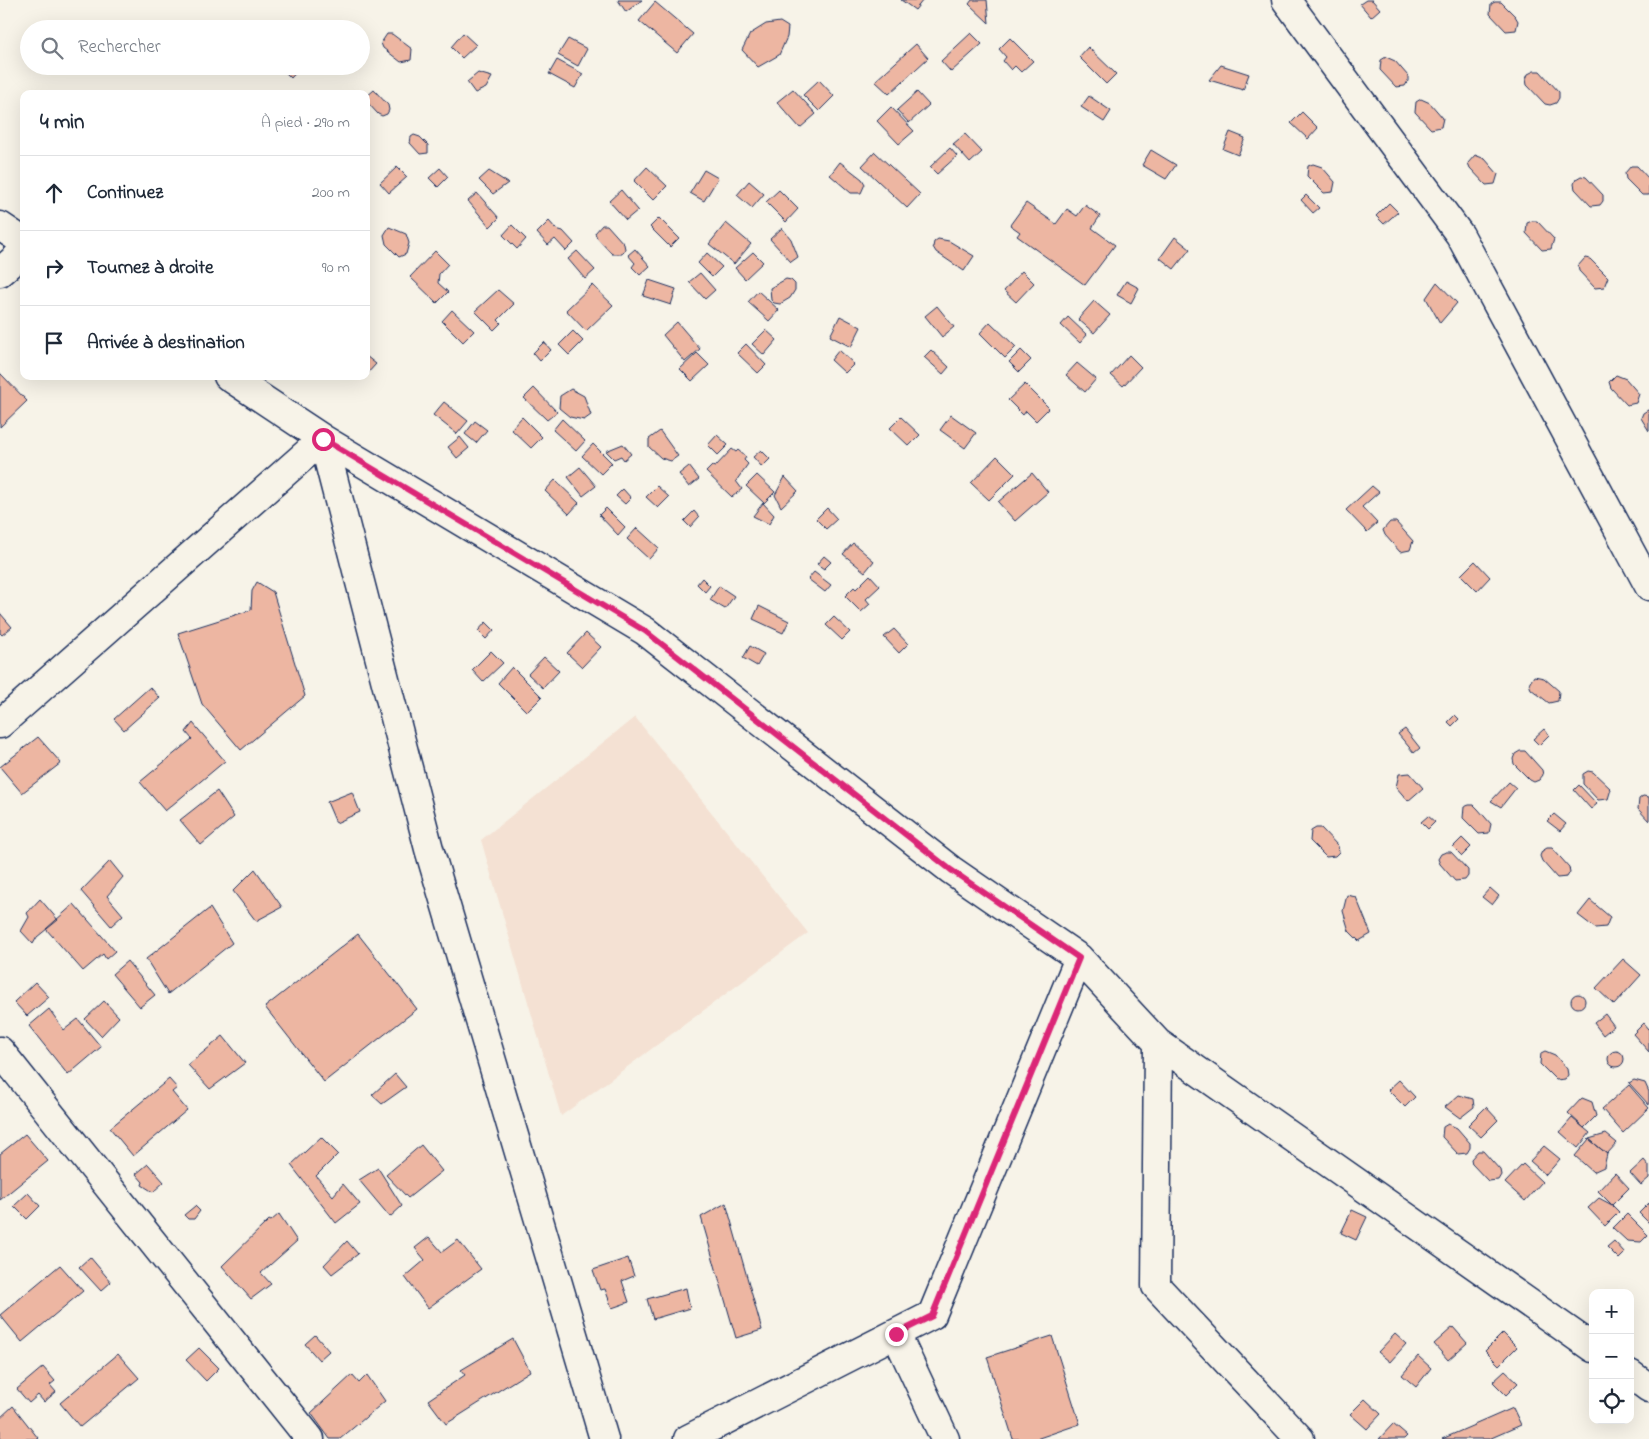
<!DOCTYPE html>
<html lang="fr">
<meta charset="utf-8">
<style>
:root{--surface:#fff;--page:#f2f2f3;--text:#1f2937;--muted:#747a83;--line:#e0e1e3}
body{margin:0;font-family:"Indie Flower",sans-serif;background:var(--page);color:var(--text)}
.controls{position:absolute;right:15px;bottom:15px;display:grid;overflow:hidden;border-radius:10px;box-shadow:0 5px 20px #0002}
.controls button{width:45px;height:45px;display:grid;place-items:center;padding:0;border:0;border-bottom:1px solid var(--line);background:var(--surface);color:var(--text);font:25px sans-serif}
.stop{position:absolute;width:15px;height:15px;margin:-11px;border:4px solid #db2777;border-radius:50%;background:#fff}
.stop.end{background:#db2777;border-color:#fff;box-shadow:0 1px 5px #0008}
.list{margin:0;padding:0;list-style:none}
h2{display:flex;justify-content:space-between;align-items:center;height:65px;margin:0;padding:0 20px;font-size:21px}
h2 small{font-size:16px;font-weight:400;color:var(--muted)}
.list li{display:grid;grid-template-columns:32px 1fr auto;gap:15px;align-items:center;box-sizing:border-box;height:75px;padding:0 20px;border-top:1px solid var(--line)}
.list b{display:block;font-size:19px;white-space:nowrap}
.list em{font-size:16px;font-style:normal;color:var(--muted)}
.icon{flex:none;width:28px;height:28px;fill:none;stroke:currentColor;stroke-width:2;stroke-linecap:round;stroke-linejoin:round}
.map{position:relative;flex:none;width:1649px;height:1439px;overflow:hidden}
.search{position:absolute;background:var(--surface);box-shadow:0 5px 20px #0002;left:20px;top:20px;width:350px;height:55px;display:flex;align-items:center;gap:12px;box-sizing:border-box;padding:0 18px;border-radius:28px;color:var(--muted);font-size:19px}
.panel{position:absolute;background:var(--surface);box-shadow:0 5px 20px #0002;left:20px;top:90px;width:350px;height:290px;border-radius:10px}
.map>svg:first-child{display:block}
.built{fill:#f4e1d3}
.building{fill:#edb6a2;stroke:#1b2f5e}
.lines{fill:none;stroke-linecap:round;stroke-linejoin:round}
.street-casing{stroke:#1b2f5e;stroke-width:31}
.street{stroke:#f7f3e8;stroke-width:28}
.route{stroke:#db2777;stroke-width:6}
</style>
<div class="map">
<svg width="1649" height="1439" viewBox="0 0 1649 1439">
<rect width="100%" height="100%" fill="#f7f3e8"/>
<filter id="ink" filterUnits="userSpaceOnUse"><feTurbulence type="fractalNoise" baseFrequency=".02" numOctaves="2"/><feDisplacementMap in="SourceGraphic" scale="10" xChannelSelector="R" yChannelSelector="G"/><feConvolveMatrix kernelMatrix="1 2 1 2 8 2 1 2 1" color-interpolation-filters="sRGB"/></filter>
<g filter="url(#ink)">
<path class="built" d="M635,717L808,933L561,1116L481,840Z"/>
<path class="building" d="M618,0H642L626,12Z
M901,0H923L915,10Z
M972,0H987L989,23L969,4Z
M1366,0H1372L1380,9L1371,17L1360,4Z
M655,2L693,34L677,53L639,21Z
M1495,2H1501L1515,16L1518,21L1516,30L1506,31L1490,14L1491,4Z
M780,22L788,27L787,37L779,55L758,67L742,50L750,34L766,24Z
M463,33L476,45L462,58L451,47Z
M971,33L982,44L951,72L941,61Z
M387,34H392L412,49L411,60L401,62L383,48L381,43Z
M1010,38L1033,61L1021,72L1015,66L1011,70L1003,61L1006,57L999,49Z
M568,39L587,49L578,66L558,55Z
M916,44L928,58L889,94L875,81Z
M1088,47L1116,74L1106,84L1079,57Z
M1386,57L1395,61L1408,76V81L1405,86L1396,87L1380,70L1381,60Z
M557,60L583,74L575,88L549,74Z
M1221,65L1249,74L1243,90L1209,80Z
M279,66H302L291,78Z
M1534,71H1540L1559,92V98L1556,103L1550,105L1545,104L1527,85L1526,79L1528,74Z
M478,73L492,77L486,88L475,93L467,82Z
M819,80L834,96L819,111L803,95Z
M793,89L816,114L800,128L777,102Z
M374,90L388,105L389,110L387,114L382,116L378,114L366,101V97Z
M917,92L929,105L909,123L897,110Z
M1089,96L1111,111L1104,122L1081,107Z
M1421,99L1430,103L1443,118L1441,127L1431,129L1415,112L1416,102Z
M891,107L914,131L899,144L877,121Z
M1302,112L1318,128L1308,139L1291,123Z
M1230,132L1245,138L1238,155L1223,149Z
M965,134L982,152L970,163L953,144Z
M414,135L420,137L428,145V153L420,154L410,143L411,137Z
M950,148L957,156L937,174L930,167Z
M1151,150L1176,165L1166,179L1142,165Z
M875,152L920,194L907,208L862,166Z
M1475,155L1485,159L1498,174L1495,184L1486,185L1470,168L1468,163Z
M840,162L862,179L865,184L861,193H851L830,175Z
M1313,164L1322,167L1335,182L1333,192L1324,193L1307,176L1308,166Z
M1631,166H1637L1649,179V195H1642L1626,179L1625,173Z
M397,167L407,177L389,193L380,183Z
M647,167L667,186L653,200L634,181Z
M440,168L448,177L438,187L429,178Z
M704,170L718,178L704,201L690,193Z
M489,171L508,183L493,194L479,180Z
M1581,176L1586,177L1603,195V201L1600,205L1591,206L1575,189L1574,184L1576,179Z
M749,181L764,194L752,208L737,195Z
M621,190L638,210L626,220L609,201Z
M779,190L798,209L786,222L766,202Z
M477,193L499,218L490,227L468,201Z
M1306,195L1319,208L1313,213L1301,200Z
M1026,203L1056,224L1067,209L1077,216L1085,205L1100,216L1092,228L1115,245L1085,285L1017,236L1020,232L1010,225Z
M1389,203L1398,212L1384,224L1376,216Z
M659,218L679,238L670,247L650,227Z
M549,221L556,229L563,231L574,243L566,251L555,239L548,245L537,233Z
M1532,221H1537L1554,239L1551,249L1542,250L1526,233L1527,223Z
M726,223L751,244L734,264L709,244Z
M512,225L526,239L517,249L503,235Z
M602,225H607L624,244L625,249L622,254H612L597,238L595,233Z
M389,227L406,234L409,243L406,254L399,257L386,244L384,235Z
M782,228L791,239L798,257L791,262L770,239Z
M1175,237L1190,249L1174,269L1160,258Z
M938,239L949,241L974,256L964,271L936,252L933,247L934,242Z
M635,249L650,266L640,275L632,267L635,263L628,255Z
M435,251L448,264L439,274L438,283L448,292L437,303L410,277Z
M577,251L595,270L585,279L568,259Z
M753,252L763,262L745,279L735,268Z
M707,253L722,267L712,277L698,263Z
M1585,258L1590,259L1608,277L1604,287L1595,288L1579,271L1578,266Z
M1022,271L1034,283L1016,302L1004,291Z
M700,273L715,290L705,299L689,282Z
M786,279L791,280L795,284V290L790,298L780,304L774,303L771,300L770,288Z
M649,280L676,289L671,305L643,296Z
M1126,281L1139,288L1131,303L1117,295Z
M1437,282L1457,303L1440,323L1426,298Z
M592,285L613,305L586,331L566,310Z
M498,290L514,304L498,320L501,323L494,330L475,311Z
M758,291L779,310L769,321L748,302Z
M1094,301L1110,315L1094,333L1078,319Z
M937,306L954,327L942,337L925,316Z
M452,310L474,331L463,342L442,321Z
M840,316L861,327L851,347L830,336Z
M1068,317L1087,335L1080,343L1061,325Z
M677,322L700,349L685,362L663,335Z
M990,322L1016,347L1005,358L980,333Z
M766,330L777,340L764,355L752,344Z
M573,331L583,341L569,355L559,345Z
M544,342L551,350L540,361L533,353Z
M746,344L766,365L758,373L737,353Z
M839,350L854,364L845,373L831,360Z
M931,350L949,367L943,374L924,357Z
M1021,350L1031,360L1019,372L1009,362Z
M697,353L709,365L692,381L680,369Z
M1129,355L1141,367L1123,386L1111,375Z
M366,356L376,364L366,375Z
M1077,363L1096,379L1085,392L1066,375Z
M0,373L27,401L0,427Z
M1616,375L1626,379L1639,394L1636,403L1627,405L1611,388L1609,382Z
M1025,384L1049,408L1036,421L1026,411L1023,415L1008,400Z
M534,388L557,412L547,420L524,398Z
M571,389L584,396L591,415L584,420L570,417L559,408L560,396Z
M444,402L468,421L457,434L433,415Z
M1648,410H1649V431L1641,418L1643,413Z
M951,415L976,433L965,448L940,430Z
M522,417L542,437L531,448L511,429Z
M901,417L920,435L909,446L890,428Z
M562,419L585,441L576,451L553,430Z
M475,421L487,430L476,443L465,434Z
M660,431L678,456L671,461L661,458L649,447V439Z
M717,435L728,445L718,455L708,445Z
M460,437L469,448L457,458L448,447Z
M593,444L612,463L601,474L582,456Z
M623,444L631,454L624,460L621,456L614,459L606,451Z
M732,449L736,452L738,450L746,457L744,460L748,464L736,481L742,489L732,497L706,472L712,466L715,467Z
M761,450L770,459L762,467L753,457Z
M997,456L1015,474L989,500L971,483Z
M689,466L699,479L689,487L679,474Z
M580,467L596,486L583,496L568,477Z
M1032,473L1048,492L1015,521L998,502Z
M757,475L775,492L764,503L746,486Z
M785,477L798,491L781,507L775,495Z
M555,480L579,503L569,514L545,491Z
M657,486L669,497L658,508L646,497Z
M1372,486L1379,492L1362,507L1377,523L1367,532L1346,510Z
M623,489L631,498L625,504L616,496Z
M763,503L774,515L769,524L753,516Z
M606,508L625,527L618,535L599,515Z
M827,508L837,519L826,529L816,519Z
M694,511L699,517L690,527L684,521Z
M1390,522H1396L1413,541L1410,550L1400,552L1385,535L1383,530Z
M637,528L659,548L649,559L627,539Z
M853,543L874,561L865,572L843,554Z
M824,556L831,562L824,569L817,564Z
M1475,561L1490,577L1477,591L1461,575Z
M814,572L831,585L825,592L808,579Z
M870,575L880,586L866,599L870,604L861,612L845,596L854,587L856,589Z
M702,578L710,586L705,592L697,584Z
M257,582L273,592L305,696L241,750L202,704L178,633L251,610L252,591Z
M719,586L734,596L725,609L710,600Z
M759,606L789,621L783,633L753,619Z
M0,613L12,627L2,635L0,633Z
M834,617L850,632L842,640L826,625Z
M486,622L494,630L486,639L478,631Z
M894,629L908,644L899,653L884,637Z
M586,633L601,647L582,667L567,653Z
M750,646L764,654L757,666L743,658Z
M491,651L503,663L483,682L472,670Z
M544,657L559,671L543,688L528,674Z
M512,667L542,697L527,712L498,683Z
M1534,676L1544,678L1559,691L1558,701L1549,703L1531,689L1529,684Z
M150,687L160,698L124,730L114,719Z
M1455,715L1459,719L1452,726L1448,722Z
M193,723L225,761L165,811L140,782L192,739L186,732Z
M1405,729L1420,748L1414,753L1398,734Z
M1544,729L1549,735L1539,745L1533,739Z
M38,737L61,763L22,793L0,767Z
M1520,751H1525L1542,770L1543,775L1539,780L1534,782L1530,780L1514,764L1513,759L1515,754Z
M1588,771L1593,772L1611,789L1608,799L1598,800L1583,784V774Z
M1410,773L1423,788L1408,801L1396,787L1399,774Z
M1509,782L1516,788L1501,807L1491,801Z
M1579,785L1597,804L1591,809L1574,790Z
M217,791L234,817L201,845L180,820Z
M352,792L360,812L336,823L327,802Z
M1643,796L1649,797V821L1638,809L1639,799Z
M1469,805H1474L1478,809L1491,824L1489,833L1479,834L1463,818L1464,807Z
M1554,814L1566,824L1560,831L1547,821Z
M1428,816L1435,822L1428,829L1421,822Z
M1316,828H1321L1338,846L1339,852L1335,856L1326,857L1310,841L1311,831Z
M1462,838L1471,847L1462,856L1453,847Z
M1547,848H1552L1569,867L1570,872L1567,877L1557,878L1542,861L1540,856L1542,851Z
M1446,852H1451L1468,870V876L1465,880L1455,881L1440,864L1438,859L1441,854Z
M110,861L123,877L107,896L123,915L111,926L81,891Z
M255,869L282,907L256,921L233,891Z
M1490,888L1499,896L1492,905L1482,897Z
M1347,895L1356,897L1371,934L1359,941L1349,931L1343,911Z
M40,899L58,920L37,937L33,944L21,931L29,917L27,913Z
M1590,900L1610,917L1606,927L1595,928L1578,915Z
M74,904L115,951L106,959L103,954L83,971L46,929Z
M210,908L232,943L168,994L146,959Z
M358,934L417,1009L324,1082L265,1007Z
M1623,959L1641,975L1614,1005L1596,988Z
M127,961L155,995L140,1007L112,974Z
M35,982L49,997L27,1016L14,1002Z
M1571 1001a7 7 0 1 1 14 0a7 7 0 1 1-14 0Z
M104,1001L119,1017L101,1036L85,1019Z
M49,1009L64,1030L78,1019L101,1047L68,1075L29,1026Z
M1605,1014L1614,1026L1603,1035L1594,1023Z
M1644,1023L1649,1029V1052L1633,1034Z
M223,1036L245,1063L210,1089L188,1065Z
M1545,1051L1555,1055L1567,1069L1568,1075L1565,1079L1556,1080L1540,1064L1541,1053Z
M1608 1059a8 8 0 1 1 16 0a8 8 0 1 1-16 0Z
M395,1074L406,1087L382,1104L372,1095Z
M169,1079L177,1088L172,1092L187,1110L133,1156L110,1128Z
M1399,1080L1415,1097L1405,1107L1388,1090Z
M1634,1080L1645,1083L1649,1092V1105L1629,1083Z
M1629,1085L1649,1108L1623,1133L1602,1109Z
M1459,1095L1473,1099L1474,1107L1460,1118L1445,1107Z
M1582,1098L1592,1102L1596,1116L1584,1128L1568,1113Z
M1486,1107L1498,1120L1481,1137L1468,1125Z
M1572,1118L1590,1133L1578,1148L1560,1132Z
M1448,1124L1457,1128L1470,1143V1148L1467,1153L1458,1154L1442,1137L1443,1127Z
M25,1134L48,1161L0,1200V1154Z
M1606,1134L1617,1143L1607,1154L1589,1139Z
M321,1137L338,1154L316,1176L333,1196L343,1184L360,1204L336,1223L291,1165Z
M1589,1139L1607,1154L1604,1167L1593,1172L1575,1156Z
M421,1145L442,1171L408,1198L386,1175Z
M1544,1146L1560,1159L1546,1175L1530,1161Z
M1478,1151H1483L1500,1170L1501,1175L1498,1180L1488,1181L1472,1164L1471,1159Z
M1644,1160L1649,1166V1178L1641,1185L1630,1173Z
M148,1164L164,1182L153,1192L142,1185L143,1182L136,1174Z
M1523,1164L1542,1182L1525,1201L1505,1183Z
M378,1168L402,1206L390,1217L359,1180Z
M1615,1173L1629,1188L1612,1205L1598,1191Z
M28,1193L40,1206L27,1219L14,1206Z
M1599,1198L1612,1205L1619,1212L1605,1226L1588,1208Z
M726,1203L762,1330L736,1338L701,1217Z
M1649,1203V1223L1639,1213Z
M195,1206L200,1211L194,1219H188L184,1215Z
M1352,1210L1367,1217L1356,1240L1341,1233Z
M279,1214L297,1241L261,1273L271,1284L251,1299L222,1266L269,1220L271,1221Z
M1627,1214L1648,1235L1641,1242L1627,1241L1613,1228Z
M429,1237L442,1252L458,1240L481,1269L428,1308L405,1277L425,1260L415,1248Z
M347,1241L358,1254L332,1274L324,1265Z
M1614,1241L1625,1253L1619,1259L1607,1247Z
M90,1257L111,1282L101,1291L79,1267Z
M628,1258L634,1276L622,1281L629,1302L612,1308L605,1289L600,1290L593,1270Z
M60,1265L83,1291L22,1342L0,1315Z
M686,1288L690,1308L653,1319L647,1299Z
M1453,1327L1467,1343L1448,1360L1434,1344Z
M1503,1333L1517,1347L1499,1365L1485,1351Z
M1395,1334L1406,1344L1390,1362L1378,1352Z
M315,1335L329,1351L319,1360L305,1344Z
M1052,1336L1080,1424L1036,1439H1013L987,1357Z
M513,1339L530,1371L446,1424L428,1400L465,1375L461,1370Z
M199,1348L219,1368L206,1381L186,1360Z
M118,1354L139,1378L80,1427L60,1403Z
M1418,1356L1431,1368L1416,1387L1402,1375Z
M43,1367L55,1381L50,1385L56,1392L44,1402L38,1395L29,1403L17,1389Z
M1505,1371L1518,1383L1506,1395L1493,1382Z
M352,1375L359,1383L367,1375L385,1401L340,1439H330L311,1413Z
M1365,1399L1381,1414L1367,1429L1350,1414Z
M13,1406L38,1438L39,1439H0V1418Z
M1513,1408L1521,1425L1489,1439H1442Z
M1393,1424L1407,1436L1404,1439H1379Z"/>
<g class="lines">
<defs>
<path id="street" d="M1286,0L1460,235L1649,586
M0,226L24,242
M0,272L24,251
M228,376L323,439L645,631L951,870L1079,958L1158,1043L1593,1348
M0,724L323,439L429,849L604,1439
M1158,1043L1156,1286L1300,1439
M0,1051L310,1439
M896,1334L945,1439
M1630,1374L1649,1388
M688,1439L932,1315L1079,958"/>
</defs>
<use href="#street" class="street-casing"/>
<use href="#street" class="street"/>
</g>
</g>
<g class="lines" filter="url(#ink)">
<path class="route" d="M323,439L645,631L951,870L1079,958L932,1316L896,1334"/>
</g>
</svg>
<div class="controls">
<button>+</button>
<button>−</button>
<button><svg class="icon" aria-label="locate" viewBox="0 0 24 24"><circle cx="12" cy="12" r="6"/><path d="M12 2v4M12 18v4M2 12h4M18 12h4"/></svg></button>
</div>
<div class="stop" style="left:323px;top:439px"></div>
<div class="stop end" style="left:896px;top:1334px"></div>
<div class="search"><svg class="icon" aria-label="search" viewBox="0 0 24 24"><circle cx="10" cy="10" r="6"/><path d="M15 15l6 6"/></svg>Rechercher</div>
<section class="panel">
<h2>4 min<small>À pied · 290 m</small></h2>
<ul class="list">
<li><svg class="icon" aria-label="ahead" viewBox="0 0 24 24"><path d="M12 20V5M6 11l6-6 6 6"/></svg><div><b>Continuez</b></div><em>200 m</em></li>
<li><svg class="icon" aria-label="right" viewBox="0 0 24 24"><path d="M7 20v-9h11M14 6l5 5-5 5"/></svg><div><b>Tournez à droite</b></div><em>90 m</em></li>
<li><svg class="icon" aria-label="arrive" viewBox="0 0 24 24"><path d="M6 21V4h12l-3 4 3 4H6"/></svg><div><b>Arrivée à destination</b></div></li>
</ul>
</section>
</div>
